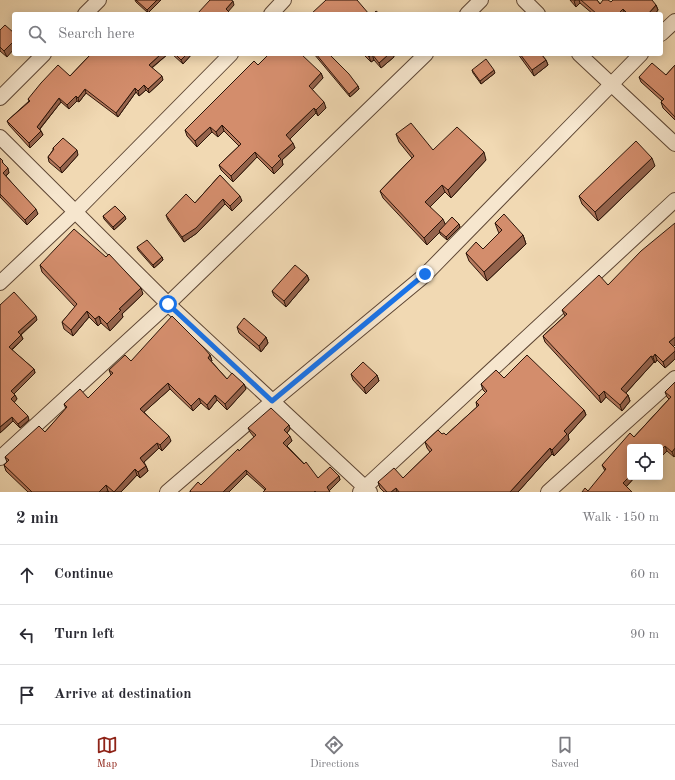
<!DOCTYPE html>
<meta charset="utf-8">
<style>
:root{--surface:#fff;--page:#f7f7f7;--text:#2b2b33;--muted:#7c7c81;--line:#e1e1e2;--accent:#8f2418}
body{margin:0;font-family:"Old Standard TT",serif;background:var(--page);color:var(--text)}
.controls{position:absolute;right:12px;bottom:12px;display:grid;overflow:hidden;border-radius:4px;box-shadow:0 2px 10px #0003}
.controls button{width:36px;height:36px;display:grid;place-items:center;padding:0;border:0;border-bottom:1px solid var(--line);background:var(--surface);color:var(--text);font:20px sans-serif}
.stop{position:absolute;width:12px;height:12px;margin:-9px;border:3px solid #1a73e8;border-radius:50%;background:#fff}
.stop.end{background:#1a73e8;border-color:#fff;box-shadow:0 1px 4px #0008}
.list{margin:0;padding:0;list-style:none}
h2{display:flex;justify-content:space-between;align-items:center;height:52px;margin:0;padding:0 16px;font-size:17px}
h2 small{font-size:13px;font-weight:400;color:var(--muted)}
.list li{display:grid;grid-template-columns:26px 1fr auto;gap:12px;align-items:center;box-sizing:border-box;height:60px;padding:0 16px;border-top:1px solid var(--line)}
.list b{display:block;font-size:15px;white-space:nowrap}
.list em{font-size:13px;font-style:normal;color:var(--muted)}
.icon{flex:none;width:22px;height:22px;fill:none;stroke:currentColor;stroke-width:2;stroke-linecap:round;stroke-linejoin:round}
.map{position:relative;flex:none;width:675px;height:492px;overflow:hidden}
.search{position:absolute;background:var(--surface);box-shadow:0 2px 10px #0003;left:12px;right:12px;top:12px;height:44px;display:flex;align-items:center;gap:10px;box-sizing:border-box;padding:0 14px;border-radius:4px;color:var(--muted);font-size:15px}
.sheet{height:232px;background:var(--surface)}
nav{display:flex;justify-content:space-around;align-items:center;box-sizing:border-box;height:56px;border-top:1px solid var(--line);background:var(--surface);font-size:11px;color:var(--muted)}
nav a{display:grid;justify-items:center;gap:2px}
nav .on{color:var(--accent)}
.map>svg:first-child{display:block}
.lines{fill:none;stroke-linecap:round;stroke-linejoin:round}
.minor-casing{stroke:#5e4634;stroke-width:16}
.minor{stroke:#f6e6ce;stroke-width:14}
.wall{fill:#b5795d;stroke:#2d1509}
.shaded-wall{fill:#94634c;stroke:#2d1509}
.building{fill:#d38d6c;stroke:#2d1509}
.route{stroke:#1a73e8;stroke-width:5}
</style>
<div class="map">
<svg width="675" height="492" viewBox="0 0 675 492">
<rect width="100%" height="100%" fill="#f1d9b3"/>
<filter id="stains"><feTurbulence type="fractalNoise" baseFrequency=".005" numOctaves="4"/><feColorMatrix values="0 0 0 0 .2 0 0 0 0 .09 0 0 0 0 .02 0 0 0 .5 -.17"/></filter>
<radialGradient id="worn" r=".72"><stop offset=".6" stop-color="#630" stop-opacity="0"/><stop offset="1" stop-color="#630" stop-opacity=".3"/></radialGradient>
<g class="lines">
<defs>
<path id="minor" d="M524,0L538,14
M85,14L99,0
M271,14L284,0
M467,14L481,0
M661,34L675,21
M579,54L675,144
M0,98L44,54
M0,137L168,304L370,492
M0,283L75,212L231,54
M0,458L168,304L426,54
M167,492L273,401L425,275L641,54
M360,492L675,200
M548,492L675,378"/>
</defs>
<use href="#minor" class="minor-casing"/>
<use href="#minor" class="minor"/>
</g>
<path class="wall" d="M135,0H161L148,13L136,2Z
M570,0H597L600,4L656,5L658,10L655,14H593L580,3L576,7Z
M0,30L7,57L0,51Z
M91,54H168L152,68L163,80L149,93L146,90L139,96L136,92L118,117L86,93L79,102L77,101L69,109L61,102L40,129L43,135L30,148L9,125L7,121L29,101L28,99L70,76Z
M172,54H192L183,64Z
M314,54H329L358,86L359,89L350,97Z
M363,54H393L394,57L381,68L374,60L371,62Z
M518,54H541L546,60L548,65L534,76Z
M258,65L321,73L323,78L312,89L326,108L318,116L316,113L290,139L295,148L282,160L283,165L274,174L257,157L233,182L221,170L219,165L239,146L224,131L218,137L212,132L197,147L187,136L185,130Z
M675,65V120L663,108L661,102L662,101L641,82L639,77L666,75Z
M472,70L495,73L481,84L473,73Z
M396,134L433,150L486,160L451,198L445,192L430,207L445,224H459L460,227L447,240L440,234V232L427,245L383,198L380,191L412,158L399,142Z
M53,148L78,155L62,173L49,162L48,157L53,150Z
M0,158L9,173L6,176L38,214L27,225L0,197Z
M655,166L598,221L582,204L579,196Z
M220,175L242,201L232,211L225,204L197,233L184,242L168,220L166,215L195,203Z
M103,216L126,219L114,230L104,219Z
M495,223L523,235L526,244L487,281L469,261L466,253L483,249L499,233L498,231Z
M137,247L162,257L163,260L154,268L138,250Z
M40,265L143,294L122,314L123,317L110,331L101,323L98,326L89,317L73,336L64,329L62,322L75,307L42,272Z
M307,275L309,280L286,307L274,296L272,291Z
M608,285L675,348V359L665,368L657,360L655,363L654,362L626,393L628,395L630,401L622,411L606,397L601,403L545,342L543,336L565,316L562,310Z
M0,305L37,320L21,335L23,339L12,350L34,369L35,373L14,394L15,395L17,399L14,402L29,420L20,428L13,421L0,433Z
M237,327L266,337L268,343L261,352L239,333Z
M210,355L212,361H211L227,379L244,384L246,389L227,410L217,400L209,410L201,403L193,411L170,389L144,412L171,441L162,451L159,448L144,462L146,466L148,471L140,478L137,475L121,492H109L108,491L106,492H28L6,471L4,465L7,462L5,457L45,432L66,409L64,404L88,398L111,375L109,370L131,361Z
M351,374L377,375L379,381L366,394L353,380Z
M504,378L584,410L586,415L568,435L569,440L554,456L552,454L518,492H384L380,488L378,482L403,478L430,452L427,448L425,442L442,434L446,435L477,407L476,402L486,393L483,390L481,384Z
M675,382L674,457L667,451L630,447V477H635L626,487L605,471L602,465L634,437L669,399L667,397L665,392Z
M289,425L290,429L287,433L292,441L287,446L318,478L339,476L340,480L329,491L330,492H263L265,490L247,474L229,492H190V491L201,485L239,451L254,437L250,432L248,428Z"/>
<path class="shaded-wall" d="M157,0H161L148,13L147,10Z
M576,0H579L580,3L576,7L574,1Z
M233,1L234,5L227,13L226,9Z
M656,5L658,10L655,14H648Z
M623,9L625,14H618Z
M14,41V49L7,57L4,51Z
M161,54H168L150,69L149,65Z
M187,54H192L183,64L181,60Z
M372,54L374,60L371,62L369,57Z
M389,54H393L394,57L381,68L379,63Z
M546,60L548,65L534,76L532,70Z
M494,70L495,73L481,84L480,81Z
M321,73L323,78L311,91L309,86Z
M162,76L163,80L149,93L148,89Z
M144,85L146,90L139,96L138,91Z
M358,86L359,89L350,97L349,94Z
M135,88L136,92L118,117L116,113Z
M85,89L86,93L79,102L78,98Z
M76,96L77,101L69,109L67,105Z
M59,98L61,102L38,131L37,127Z
M324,102L326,108L318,116L316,110Z
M314,108L316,113L288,141L286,135Z
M222,125L224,131L218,137L216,132Z
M210,127L212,132L197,147L195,141Z
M41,131L43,135L30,148L29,143Z
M293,143L295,148L282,160L283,165L274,174L272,168L278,156Z
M77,150L78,155L62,173L60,168Z
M255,152L257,157L233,182L231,176Z
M484,152L486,160L451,198L448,190Z
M652,158L655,166L598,221L595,212Z
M8,168L9,173L4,177L3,173Z
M442,185L445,192L428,209L425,202Z
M240,196L242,201L232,211L230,206Z
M223,199L225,204L197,233L184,242L182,237Z
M36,209L38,214L27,225L25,220Z
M125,216L126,219L114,230L113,227Z
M443,219L446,226L439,231L440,232L427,245L424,238Z
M459,224L460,227L447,240L446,237Z
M523,235L526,244L487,281L484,272Z
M162,257L163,260L154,268L153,265Z
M307,275L309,280L286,307L284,301Z
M141,288L143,294L122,314L123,317L110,331L107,324L119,309Z
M87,311L89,317L73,336L71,330Z
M36,316L37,320L19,336L18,332Z
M99,316L101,323L98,326L95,319Z
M21,335L23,339L10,351L9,347Z
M266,337L268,343L261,352L259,346Z
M675,337V345L672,348L669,342Z
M675,351V359L665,368L663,362Z
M655,354L657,360L655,363L653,357Z
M210,355L212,361L210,363L208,358Z
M651,356L654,362L624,395L621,389Z
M34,369L35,373L13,395L11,391Z
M377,375L379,381L366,394L364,388Z
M168,383L170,389L142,414L140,409Z
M244,384L246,389L227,410L225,404Z
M604,391L606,397L601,403L599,396Z
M15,395L17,399L13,404L11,399Z
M215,395L217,400L209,410L207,405Z
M628,395L630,401L622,411L620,405Z
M199,398L201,403L193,411L191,406Z
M584,410L586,415L568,435L569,440L554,456L552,450L564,431Z
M28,416L29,420L20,428L18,424Z
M12,417L13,421L0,433V427Z
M289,425L290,429L286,434L284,430Z
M169,436L171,441L162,451L160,445Z
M290,436L292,441L285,448L283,443Z
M157,443L159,448L142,464L140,458Z
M665,446L667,451L660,458V451Z
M550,448L552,454L518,492H510Z
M675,448V456L674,457L672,452Z
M146,466L148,471L140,478L138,472Z
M135,469L137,475L121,492H114Z
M246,470L247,474L229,492H223Z
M339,476L340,480L328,492L327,487Z
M630,476V477H635L625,488L623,483Z
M106,485L108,491L106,492H99Z
M396,488L397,492H391Z"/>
<path class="building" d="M136,0H157L147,10Z
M210,0H231L233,1L226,9L231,14H197Z
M326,0H357L369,14H311Z
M581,0H597L600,4L603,0H608L611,2L613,0H652L656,5L648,14H633L631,13L630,14H628L623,9L618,14H597Z
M376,11L380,14H373Z
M5,25L14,33V41L4,51L0,47V30Z
M91,54H161L149,65L162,76L148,89L144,85L138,91L135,88L116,113L85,89L78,98L76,96L67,105L59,98L37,127L41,131L29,143L7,121L30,101L28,99L41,83L58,65L70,76Z
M175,54H187L181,60Z
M269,54H301L321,73L309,86L324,102L316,110L314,108L286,135L293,143L278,156L281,159L272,168L255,152L231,176L219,165L241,144L222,125L216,132L210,127L195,141L185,130L254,61L258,65Z
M316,54H329L349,74L358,86L349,94Z
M366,54H389L379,63L372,54L369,57Z
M520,54H541L546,60L532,70Z
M486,59L494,70L480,81L472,70Z
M652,63L666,75L675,65V117L661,102L664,99L639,77Z
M411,123L433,150L457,127L484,152L448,190L442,185L425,202L443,219L424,238L380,191L414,156L396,134Z
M63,138L77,150L60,168L48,157L54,149L53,148Z
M636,141L652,158L595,212L579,196Z
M0,158L3,161L2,162L8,168L3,173L36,209L25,220L0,194Z
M220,175L240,196L230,206L223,199L196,228L182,237L166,215L186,194L195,203Z
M115,206L125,216L113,227L103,216Z
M504,214L523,235L484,272L466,253L476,242L483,249L502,230L495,223Z
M452,217L459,224L446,237L439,231Z
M675,223V337L669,342L675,348V351L663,362L655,354L653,357L651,356L621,389L628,395L620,405L604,391L599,396L543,336L567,314L562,310L599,275L608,285L641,251Z
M74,229L106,257L109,254L141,288L119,309L121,310L107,324L99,316L95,319L87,311L71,330L62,322L77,304L40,265Z
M147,240L162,257L153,265L137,247Z
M295,265L307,275L284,301L272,291Z
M14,292L36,316L18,332L21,335L9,347L34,369L11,391L15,395L11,399L28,416L18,424L12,417L0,427V305Z
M172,316L204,348L210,355L208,358L227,379L232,373L244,384L225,404L215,395L207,405L199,398L191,406L168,383L140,409L169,436L160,445L157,443L140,458L146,466L138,472L135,469L114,492L106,485L99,492H32L4,465L9,460L5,457L39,426L45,432L67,407L64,404L80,389L88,398L113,373L109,370L125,355L131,361Z
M244,318L266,337L259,346L237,327Z
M527,355L584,410L564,431L567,434L552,450L550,448L510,492H399L396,488L391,492H387L378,482L394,468L403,478L432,450L425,442L438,430L442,434L444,433L446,435L479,405L476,402L487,391L481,384L496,370L504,378Z
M363,362L377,375L364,388L351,374Z
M675,382V448L672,452L665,446L660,451V447H630V476L623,483L632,492H582L585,488L588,491L606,469L602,465L630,433L634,437L671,397L665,392Z
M271,408L289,425L284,430L290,436L283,443L304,464L306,462L318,478L330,467L339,476L327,487L330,492H316L315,491L314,492H263L266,489L246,470L223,492H191L190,491L198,482L201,485L238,449L239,451L256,435L248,428Z"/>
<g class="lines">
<path class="route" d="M168,304L272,401L425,274"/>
</g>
<rect width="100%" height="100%" filter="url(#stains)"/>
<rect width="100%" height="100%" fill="url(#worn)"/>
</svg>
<div class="controls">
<button><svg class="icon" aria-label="locate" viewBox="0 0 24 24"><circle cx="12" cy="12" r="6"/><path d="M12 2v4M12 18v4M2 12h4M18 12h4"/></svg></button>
</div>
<div class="stop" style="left:168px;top:304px"></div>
<div class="stop end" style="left:425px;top:274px"></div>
<div class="search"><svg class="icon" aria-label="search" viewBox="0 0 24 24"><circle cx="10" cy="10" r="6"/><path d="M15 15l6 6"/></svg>Search here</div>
</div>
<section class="sheet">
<h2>2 min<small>Walk · 150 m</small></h2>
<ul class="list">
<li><svg class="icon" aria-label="ahead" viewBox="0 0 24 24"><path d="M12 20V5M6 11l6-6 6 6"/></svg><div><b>Continue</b></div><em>60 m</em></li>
<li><svg class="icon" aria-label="left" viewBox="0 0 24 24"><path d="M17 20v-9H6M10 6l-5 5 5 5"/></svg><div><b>Turn left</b></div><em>90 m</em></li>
<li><svg class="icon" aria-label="arrive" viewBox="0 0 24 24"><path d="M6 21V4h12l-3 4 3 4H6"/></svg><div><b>Arrive at destination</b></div></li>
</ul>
</section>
<nav>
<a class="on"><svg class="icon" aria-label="map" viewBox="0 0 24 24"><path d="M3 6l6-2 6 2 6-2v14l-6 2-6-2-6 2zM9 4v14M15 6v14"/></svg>Map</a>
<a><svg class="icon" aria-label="directions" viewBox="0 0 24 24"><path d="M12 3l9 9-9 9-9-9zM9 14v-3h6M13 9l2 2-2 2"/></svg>Directions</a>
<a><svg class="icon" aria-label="saved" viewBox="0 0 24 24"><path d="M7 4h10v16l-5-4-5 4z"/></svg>Saved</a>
</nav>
